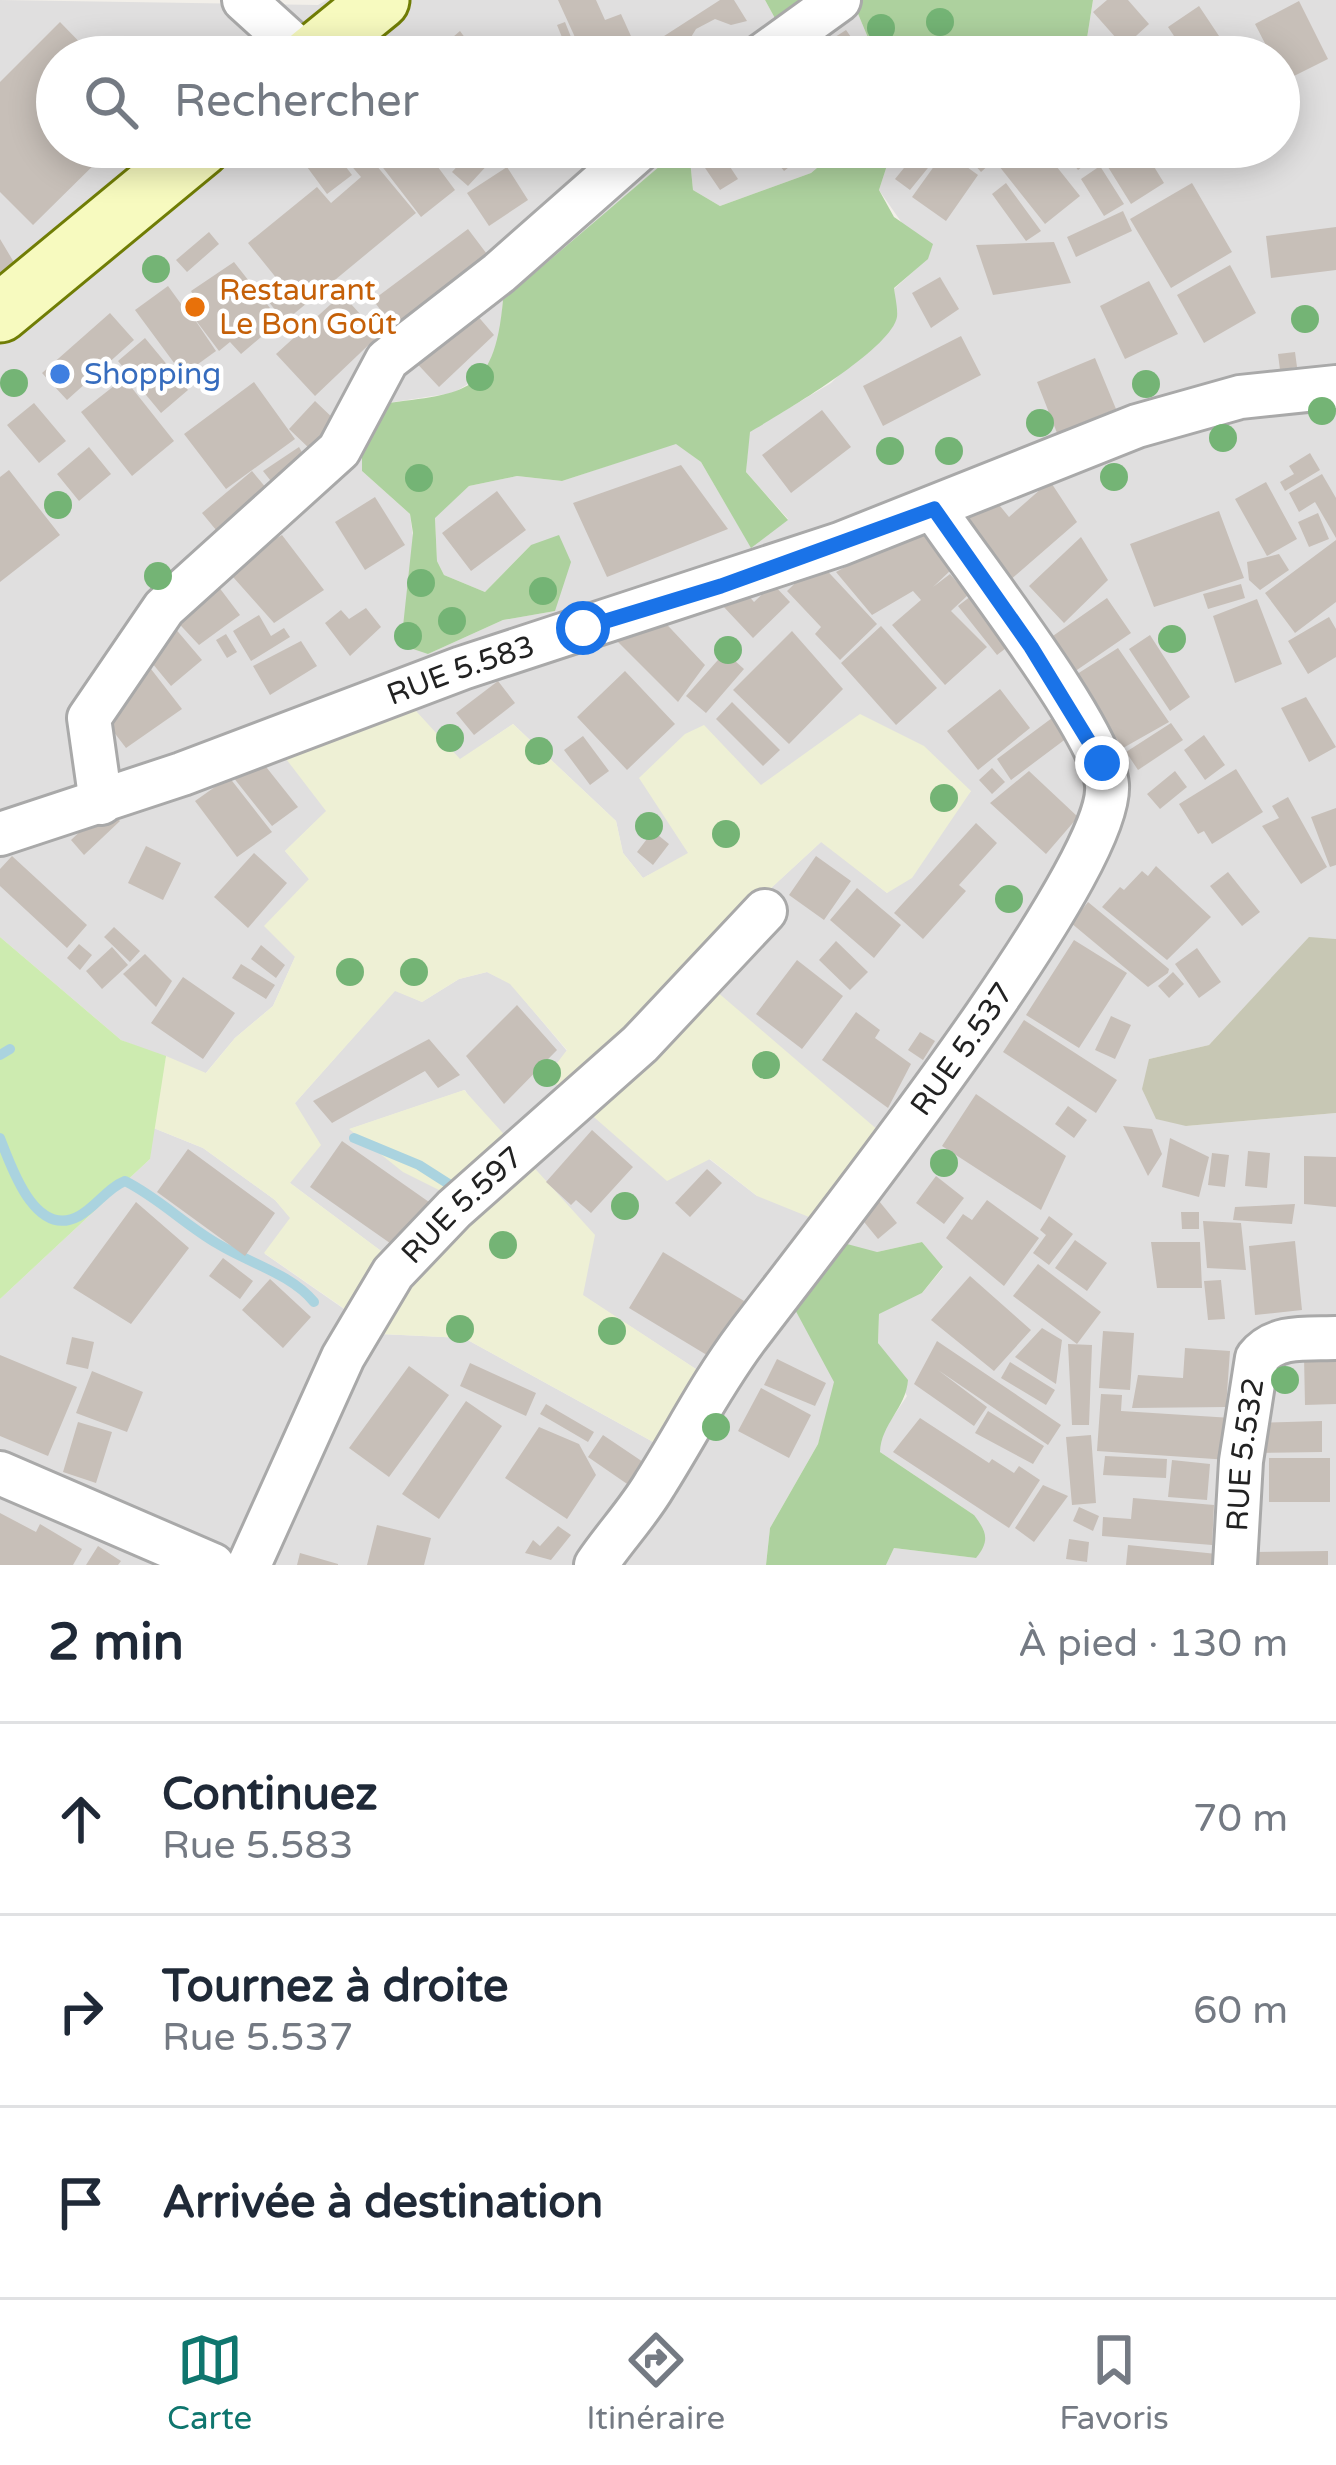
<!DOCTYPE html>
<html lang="fr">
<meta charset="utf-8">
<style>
:root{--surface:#fff;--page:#f2f2f3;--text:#1f2937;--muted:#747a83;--line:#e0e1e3;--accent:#0f766e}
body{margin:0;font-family:"Varela Round",sans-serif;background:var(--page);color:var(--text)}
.stop{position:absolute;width:36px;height:36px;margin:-27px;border:9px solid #1a73e8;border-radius:50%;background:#fff}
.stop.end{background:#1a73e8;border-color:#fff;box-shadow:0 3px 12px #0008}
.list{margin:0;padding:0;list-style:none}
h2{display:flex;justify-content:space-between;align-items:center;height:156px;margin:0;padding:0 48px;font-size:51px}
h2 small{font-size:39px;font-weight:400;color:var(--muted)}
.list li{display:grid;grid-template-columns:78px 1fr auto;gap:36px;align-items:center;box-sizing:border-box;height:192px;padding:0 48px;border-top:3px solid var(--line)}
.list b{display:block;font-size:45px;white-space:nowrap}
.list p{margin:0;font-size:39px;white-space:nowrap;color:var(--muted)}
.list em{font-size:39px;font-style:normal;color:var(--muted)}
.icon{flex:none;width:66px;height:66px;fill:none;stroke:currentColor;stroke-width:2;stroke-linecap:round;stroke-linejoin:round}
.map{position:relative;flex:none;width:1336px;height:1565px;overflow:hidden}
.search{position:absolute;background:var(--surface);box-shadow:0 6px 30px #0003;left:36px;right:36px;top:36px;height:132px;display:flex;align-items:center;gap:30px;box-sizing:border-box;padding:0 42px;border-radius:66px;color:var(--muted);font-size:45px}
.sheet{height:732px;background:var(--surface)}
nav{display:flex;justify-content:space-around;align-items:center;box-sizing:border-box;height:168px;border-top:3px solid var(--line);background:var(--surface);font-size:33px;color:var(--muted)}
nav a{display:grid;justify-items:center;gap:6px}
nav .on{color:var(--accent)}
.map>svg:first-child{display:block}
.residential{fill:#e0dfdf}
.construction{fill:#c7c7b4}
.farmland{fill:#eef0d5}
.grass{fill:#cdebb0}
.forest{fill:#add19e}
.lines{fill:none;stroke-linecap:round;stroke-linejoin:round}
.stream{stroke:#aad3df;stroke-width:10}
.building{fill:#c7bfb8}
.minor-casing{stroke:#a9a9a9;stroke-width:48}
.secondary-casing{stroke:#707d05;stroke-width:63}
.minor{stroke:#fff;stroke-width:42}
.secondary{stroke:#f7fabf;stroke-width:57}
.tree{fill:#74b475}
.route{stroke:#1a73e8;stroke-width:15}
.food-dot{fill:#e8710a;stroke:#fff;stroke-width:4.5}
.shop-dot{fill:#3f7fe0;stroke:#fff;stroke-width:4.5}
.labels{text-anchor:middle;stroke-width:9;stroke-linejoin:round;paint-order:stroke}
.food-label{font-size:30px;fill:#c56008;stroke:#fff;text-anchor:start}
.shop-label{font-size:30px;fill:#366cbe;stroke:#fff;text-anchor:start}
.street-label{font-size:30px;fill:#222;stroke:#fff}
</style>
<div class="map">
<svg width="1336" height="1565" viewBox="0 0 1336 1565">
<rect width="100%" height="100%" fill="#f2efe9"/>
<path class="residential" d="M0,0L318,5L327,0H765L777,22L754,44L715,57H57V147H842L811,173L720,206L693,190L690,160L503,300L499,349L480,377L453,393L374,405L362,471L410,514L428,654L503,620L555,611L531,545L485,592L444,575L437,561L435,517L469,486L517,476L562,481L676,443L701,462L751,547L788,519L746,472L749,432L831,383L897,317L894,289L927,259L879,190L893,147H1279V57H1053L1087,38L1093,0H1336V939L1309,938L1209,1045L1149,1059L1186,1126L1336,1113V1565H886L894,1548L976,1558L974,1515L880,1452V1436L907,1396L878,1343L879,1313L922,1293L943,1268L922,1242L877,1252L818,1444L770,1528L766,1565H0V1299L150,1159L151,1127L203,1148L275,1200L291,1218L265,1254L380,1334L464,1338L655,1443L702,1373L582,1295L465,1090L350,1129L456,1198L413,1275L290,1183L295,1103L395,990L422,1002L459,979L487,972L510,983L567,1051L548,1075L709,1159L757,1196L686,966L822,841L887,893L971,791L689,854L643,878L623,853L616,821L513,724L460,760L326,812L285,851L309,879L295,957L273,1006L235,1038L205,1074L121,1040L0,937Z
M856,9L876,57H752Z"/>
<path class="construction" d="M1309,937L1336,939V1113L1186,1126L1156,1119L1142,1089L1149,1059L1209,1045Z"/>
<path class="farmland" d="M405,699L460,759L513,724L616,821L623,853L643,878L688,853L639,778L685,734L704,725L761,785L860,714L924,746L971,791L912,878L887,893L821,842L687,966L879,1131L809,1217L757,1196L710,1159L667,1181L547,1076L567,1050L510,984L487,972L459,979L422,1002L395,991L295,1103L321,1145L290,1183L412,1274L455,1198L403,1172L349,1129L464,1090L595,1235L583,1295L702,1373L655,1443L464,1338L381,1334L264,1253L290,1218L275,1200L203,1148L151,1127L166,1056L206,1073L235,1038L273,1006L295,957L264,926L309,879L285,851L326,811L280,751Z"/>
<path class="grass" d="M0,937L121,1040L166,1056L150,1159L0,1299Z"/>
<path class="forest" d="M765,0H1093L1087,38L1053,57H876L856,9L752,57H715L754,44L777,22Z
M842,147H893L879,190L894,217L933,244L928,259L894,288C895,296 898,309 897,317C891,350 780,414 750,432L746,472L788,520L751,548L701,462L676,444L562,481L517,476L469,486L435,518L437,561L444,575L485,592L531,545L559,535L571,562L555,611L503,620L428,654L401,645L413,533L410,514L362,471V438L375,405C462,392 494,400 503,300L674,154L690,160L693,190L720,206L811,173Z
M922,1242L943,1267L922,1293L879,1314L878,1343L908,1380C906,1408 881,1424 880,1452L974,1515C987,1532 990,1541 976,1558L894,1548L886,1565H766L770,1528L818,1444L834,1382L792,1304L847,1244L877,1252Z"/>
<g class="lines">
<path class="stream" d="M0,1055L10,1049
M0,1138C11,1166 35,1240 79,1216C96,1207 107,1188 125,1181C159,1198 185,1225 218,1244C249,1263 291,1274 314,1302
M354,1138L419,1165L455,1188"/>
</g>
<path class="building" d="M558,0H596L605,20L621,14L635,45L609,57H584Z
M720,0H734L747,21L731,25L715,19L696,29L679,57H673L661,38Z
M1107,0H1128L1149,24L1124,47L1093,12Z
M1299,1L1328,59L1284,81L1279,57H1272L1255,24Z
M1199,6L1227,48L1214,57H1188L1168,27Z
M60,22L94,57H57V147H112L33,225L0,192V82Z
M565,22L579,57H570L557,25Z
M846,30L861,51L852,57H804Z
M460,31L471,46L457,57L446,43Z
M302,147H331L352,175L327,194L296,152Z
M335,147H361L416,213L284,322L269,302L286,290L248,243L317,187L331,203L361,177Z
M367,147H423L455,190L421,217Z
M475,147H504L468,186L452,172Z
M765,147H815L784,171Z
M921,147H945L910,190L895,179Z
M959,147H978L992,162L981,172Z
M984,147H1041L1080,196L1045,224Z
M1083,147L1096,156L1078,170L1069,158Z
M1142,147L1164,183L1131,204L1108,167Z
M719,150L738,179L720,190L701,162Z
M945,151L978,175L946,221L912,197Z
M1100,166L1124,204L1104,216L1081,179Z
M507,167L528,200L489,226L467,193Z
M1006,183L1041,231L1026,241L992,194Z
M1192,183L1232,252L1171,288L1130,219Z
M1123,211L1132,231L1076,257L1067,237Z
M1336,227V270L1271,278L1266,236Z
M468,229L496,266L401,337L373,300Z
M209,232L219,244L187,272L176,260Z
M0,239L24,279L0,293Z
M1054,242L1071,283L993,295L976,245Z
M234,262L270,308L264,313L274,326L241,354L230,342L219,351L191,314L216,351L183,375L135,310L168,286L184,308L196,299L191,291Z
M1230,265L1256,313L1204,343L1177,295Z
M940,277L959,309L931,328L912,293Z
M1149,281L1178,334L1125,359L1100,306Z
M342,294L379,335L315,396L276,354Z
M470,307L494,335L439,387L410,356Z
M110,313L134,340L67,400L42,373Z
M961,336L981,375L883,426L863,386Z
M145,338L188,390L161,413L118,361Z
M1295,352L1297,367L1280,370L1278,354Z
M1095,358L1116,409L1057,433L1037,382Z
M124,378L174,441L132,476L81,412Z
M254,382L295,439L226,489L184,434Z
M315,401L337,422L311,450L289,429Z
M34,403L66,441L39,463L7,425Z
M822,410L851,447L791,493L762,455Z
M89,447L111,474L79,501L57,474Z
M299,447L312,470L281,494L263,471Z
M1310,453L1320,470L1285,491L1280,482L1294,474L1289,466Z
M681,465L728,529L607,577L573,503Z
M9,470L60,535L0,582V477Z
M252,471L267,489L226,542L202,513Z
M1322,474L1336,498V538L1315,502L1299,512L1289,493Z
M1050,481L1077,522L1009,581L959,521L991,495L1009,517Z
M1266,482L1297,539L1267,556L1235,499Z
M497,491L526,530L471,571L442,533Z
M375,497L405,545L365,570L335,522Z
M1219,511L1244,578L1154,607L1130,544Z
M1318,513L1329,539L1309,547L1298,522Z
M918,527L952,569L933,587L950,574L968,595L951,611L987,647L945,685L892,625L921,600L913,591L872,615L836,572Z
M282,535L324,590L274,623L225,568Z
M1081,537L1108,580L1064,623L1029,586Z
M1336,540V602L1295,633L1265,593Z
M1279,554L1289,570L1260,590L1249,580L1247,562Z
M818,561L877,624L840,660L815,634L821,627L787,591Z
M212,578L240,615L199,645L168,612Z
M773,584L790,602L753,638L722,605L741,587L754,602Z
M1241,584L1245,598L1208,609L1203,594Z
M971,596L1010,645L997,655L958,606Z
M1107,598L1131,633L1074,672L1050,638Z
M1257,599L1282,664L1235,683L1213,616Z
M366,608L381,627L350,656L325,623L341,610L349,619Z
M656,613L705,665L678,702L611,635Z
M259,615L271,636L284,628L290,637L251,661L233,631Z
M1329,617L1336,629V657L1308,674L1288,641Z
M168,620L202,660L171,686L138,646Z
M881,626L937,688L896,725L841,663Z
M792,631L843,689L789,744L733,690Z
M226,634L237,652L227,658L216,640Z
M1150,635L1190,697L1170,711L1129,649Z
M301,641L317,666L270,695L253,666Z
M1118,648L1169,722L1123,748L1074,676Z
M725,652L744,669L706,713L686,696Z
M151,669L182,709L126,748L97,710Z
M625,671L675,724L627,770L577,717Z
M498,681L515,703L474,735L456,713Z
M1000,689L1030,728L978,770L947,731Z
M1306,697L1336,747L1309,762L1281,708Z
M732,702L780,750L763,766L716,719Z
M1052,718L1067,738L1011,780L997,759Z
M1171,723L1183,740L1138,770L1126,752Z
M1204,735L1225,765L1205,780L1184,750Z
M583,736L609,771L590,785L564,750Z
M259,758L298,807L272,826L233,777Z
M992,768L1005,782L992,794L979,780Z
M1236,769L1263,812L1212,844L1204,831L1198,834L1179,804Z
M1029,771L1078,817L1046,854L990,803Z
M1175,771L1187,787L1160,809L1147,794Z
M229,777L272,832L237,857L195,801Z
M1288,797L1327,867L1301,884L1262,826L1279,818L1272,806Z
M106,807L120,821L84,855L71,840Z
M1336,808V865L1330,867L1311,817Z
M976,823L997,843L959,885L966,891L923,939L894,913Z
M653,831L669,844L653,865L637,852Z
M146,846L181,863L163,900L128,883Z
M254,853L287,883L248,928L214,897Z
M12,856L87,925L67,948L0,886V869Z
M816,856L851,881L824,920L789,895Z
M1156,866L1211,917L1167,960L1102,907L1120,887L1124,890L1142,871L1148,876Z
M1228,872L1260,912L1242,926L1210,886Z
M857,888L901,925L874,958L830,920Z
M1088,902L1169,969L1168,973L1148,987L1071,923Z
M114,927L140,951L130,962L104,937Z
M1074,940L1127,973L1079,1048L1026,1015Z
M836,941L868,972L850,990L819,960Z
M79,944L92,955L80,970L67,958Z
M261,945L285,965L276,978L251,959Z
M112,947L128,965L102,989L86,971Z
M1197,948L1221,982L1199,998L1175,964Z
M145,954L172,981L156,1007L123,974Z
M797,960L843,996L802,1049L756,1014Z
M241,964L275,985L266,999L232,978Z
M1173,972L1184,984L1169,998L1158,986Z
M183,977L235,1013L203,1059L151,1023Z
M517,1005L557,1050L504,1104L466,1056Z
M856,1012L880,1030L875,1038L911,1064L888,1108L822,1060Z
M1111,1016L1131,1025L1115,1059L1095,1050Z
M1024,1020L1117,1080L1096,1113L1003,1052Z
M920,1032L935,1041L923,1060L908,1050Z
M429,1039L460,1075L438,1088L425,1071L332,1123L313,1101Z
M976,1094L1066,1156L1041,1210L942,1146Z
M1068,1106L1087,1120L1074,1138L1055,1124Z
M1123,1126L1152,1129L1162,1154L1148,1176Z
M592,1130L633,1167L591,1213L576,1200L571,1205L546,1182Z
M1170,1138L1209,1157L1199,1197L1162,1187Z
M342,1141L429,1202L397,1248L310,1187Z
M188,1149L275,1213L245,1256L157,1192Z
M1248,1151L1270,1153L1267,1188L1245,1186Z
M1212,1153L1229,1155L1225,1187L1208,1185Z
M1304,1156L1336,1157V1207L1304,1204Z
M707,1169L722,1183L690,1217L675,1203Z
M936,1176L964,1198L944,1224L916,1203Z
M987,1200L1039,1238L1004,1286L946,1238L963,1214L972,1220Z
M879,1201L897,1223L878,1239L860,1217Z
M136,1202L189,1248L131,1324L73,1288Z
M1295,1204L1292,1224L1233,1220L1235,1207Z
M1181,1212H1199V1229H1182Z
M1049,1216L1073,1234L1049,1265L1033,1253L1046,1235L1040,1230Z
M1203,1221L1241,1223L1246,1270L1207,1268Z
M1075,1240L1107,1263L1087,1291L1055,1268Z
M1295,1241L1302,1310L1255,1315L1249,1246Z
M1151,1242H1200L1202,1288H1157Z
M663,1252L759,1310L725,1366L629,1308Z
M223,1258L253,1281L240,1299L209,1276Z
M1038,1264L1101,1312L1077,1344L1013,1296Z
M970,1276L1031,1330L994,1371L931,1320Z
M270,1279L311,1317L283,1348L242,1310Z
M1221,1280L1225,1319L1208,1320L1204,1281Z
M1042,1328L1062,1340L1056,1384L1015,1357Z
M1103,1331L1134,1333L1130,1390L1099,1388Z
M72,1337L94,1342L88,1369L66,1364Z
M937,1341L1061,1425L1048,1445L938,1370L987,1407L974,1426L914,1384Z
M1068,1344L1092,1345L1089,1425H1072Z
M1185,1348L1230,1351L1226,1407L1132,1408L1138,1375L1183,1378Z
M0,1355L77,1387L48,1456L0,1436Z
M1304,1356H1336V1404L1305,1405Z
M777,1359L826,1383L815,1406L764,1385Z
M1010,1362L1055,1390L1046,1405L1001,1378Z
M470,1363L536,1393L526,1416L460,1386Z
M409,1366L449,1395L389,1477L349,1448Z
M92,1371L143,1392L127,1432L76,1413Z
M761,1388L811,1415L789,1458L738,1431Z
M1101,1394L1122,1395L1121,1411L1232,1418L1229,1460L1097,1451Z
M466,1401L502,1426L439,1519L402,1494Z
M546,1404L594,1432L588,1442L540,1414Z
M988,1411L1044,1446L1033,1464L975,1433Z
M920,1418L989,1463L992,1459L1014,1473L1019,1466L1040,1480L1009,1528L893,1452Z
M1322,1421V1452L1249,1453L1248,1423Z
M78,1422L112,1432L96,1483L63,1472Z
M539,1427L579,1444L596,1475L567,1519L505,1478Z
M603,1435L649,1466L633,1488L588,1457Z
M1091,1435L1096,1503L1072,1505L1066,1437Z
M1105,1456L1167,1459L1166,1478L1103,1475Z
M1269,1458H1330V1502H1269Z
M1172,1460L1210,1464L1207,1500L1168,1497Z
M1043,1485L1068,1496L1034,1542L1015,1528Z
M1133,1498L1214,1505L1212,1545L1102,1536L1103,1517L1131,1519Z
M1079,1507L1099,1516L1093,1531L1073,1521Z
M0,1513L36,1532L40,1524L82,1549L73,1565H0Z
M377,1525L431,1538L424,1565H367Z
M558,1526L571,1535L551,1560L525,1553L533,1540L540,1546Z
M1069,1539L1089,1542L1087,1562L1066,1559Z
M1128,1545L1217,1554L1216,1565H1126Z
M98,1546L121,1561L118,1565H86Z
M1328,1551V1565H1255V1552Z
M300,1553L338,1564V1565H297Z"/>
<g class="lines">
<defs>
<g id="minor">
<path d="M244,0L307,57"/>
<path d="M760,57L839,0"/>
<path d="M101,803L89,718L164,608L339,450L387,360L499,273L642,147"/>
<path id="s1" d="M0,834L182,774L462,668L840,544L1137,426L1240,397L1336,387"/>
<path d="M0,1473L213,1565"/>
<path id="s2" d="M249,1565L343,1357L393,1273L454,1209L640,1044L765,911"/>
<path id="s3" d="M596,1565C614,1538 638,1513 655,1484C686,1435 711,1385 746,1338C812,1250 1114,872 1107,785C1103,731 970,563 934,509"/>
<path id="s4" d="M1235,1565L1241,1461L1257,1358C1276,1334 1308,1339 1336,1338"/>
</g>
<path id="secondary" d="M310,57L380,0
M0,313L201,147"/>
</defs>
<use href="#minor" class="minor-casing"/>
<use href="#secondary" class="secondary-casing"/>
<use href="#minor" class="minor"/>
<use href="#secondary" class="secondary"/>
</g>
<g class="tree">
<circle cx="940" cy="22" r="14"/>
<circle cx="881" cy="28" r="14"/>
<circle cx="156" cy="269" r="14"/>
<circle cx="1305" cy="319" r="14"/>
<circle cx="480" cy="377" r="14"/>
<circle cx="14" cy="383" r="14"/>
<circle cx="1146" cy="384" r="14"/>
<circle cx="1322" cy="411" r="14"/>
<circle cx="1040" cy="423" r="14"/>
<circle cx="1223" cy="438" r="14"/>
<circle cx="890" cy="451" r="14"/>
<circle cx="949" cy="451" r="14"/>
<circle cx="1114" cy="477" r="14"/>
<circle cx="419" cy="478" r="14"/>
<circle cx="58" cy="505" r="14"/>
<circle cx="158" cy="576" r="14"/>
<circle cx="421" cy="583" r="14"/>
<circle cx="543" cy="591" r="14"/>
<circle cx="452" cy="621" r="14"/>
<circle cx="408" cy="636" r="14"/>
<circle cx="1172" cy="639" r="14"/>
<circle cx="728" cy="650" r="14"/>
<circle cx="450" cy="738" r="14"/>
<circle cx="539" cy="751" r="14"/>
<circle cx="944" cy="798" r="14"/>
<circle cx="649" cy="826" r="14"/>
<circle cx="726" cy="834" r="14"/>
<circle cx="1009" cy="899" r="14"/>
<circle cx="350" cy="972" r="14"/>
<circle cx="414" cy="972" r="14"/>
<circle cx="766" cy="1065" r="14"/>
<circle cx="547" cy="1073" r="14"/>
<circle cx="944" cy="1163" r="14"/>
<circle cx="625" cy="1206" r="14"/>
<circle cx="503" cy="1245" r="14"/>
<circle cx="460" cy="1329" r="14"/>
<circle cx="612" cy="1331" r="14"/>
<circle cx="1285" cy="1380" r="14"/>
<circle cx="716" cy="1427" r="14"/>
</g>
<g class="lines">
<path class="route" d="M583,628L721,586L934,509L1031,647L1102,763"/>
</g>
<circle class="food-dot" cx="195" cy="307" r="12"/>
<circle class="shop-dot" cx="60" cy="374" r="12"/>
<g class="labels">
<g class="food-label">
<text x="219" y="300">Restaurant<tspan x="219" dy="34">Le Bon Goût</tspan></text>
</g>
<g class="shop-label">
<text x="84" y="384">Shopping</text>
</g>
<g class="street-label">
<text dy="10" stroke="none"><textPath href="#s1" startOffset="489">RUE 5.583</textPath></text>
<text dy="10" stroke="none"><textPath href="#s3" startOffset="633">RUE 5.537</textPath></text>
<text dy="10" stroke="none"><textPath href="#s2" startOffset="423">RUE 5.597</textPath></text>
<text dy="10" stroke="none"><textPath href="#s4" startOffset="111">RUE 5.532</textPath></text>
</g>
</g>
</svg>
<div class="stop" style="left:583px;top:628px"></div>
<div class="stop end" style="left:1102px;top:763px"></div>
<div class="search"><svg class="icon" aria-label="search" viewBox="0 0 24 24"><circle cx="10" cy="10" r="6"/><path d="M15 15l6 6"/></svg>Rechercher</div>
</div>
<section class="sheet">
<h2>2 min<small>À pied · 130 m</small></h2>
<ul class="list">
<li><svg class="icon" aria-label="ahead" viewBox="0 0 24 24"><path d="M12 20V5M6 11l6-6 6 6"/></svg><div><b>Continuez</b><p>Rue 5.583</p></div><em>70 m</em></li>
<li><svg class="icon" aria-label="right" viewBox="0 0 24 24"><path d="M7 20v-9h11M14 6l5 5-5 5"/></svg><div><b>Tournez à droite</b><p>Rue 5.537</p></div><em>60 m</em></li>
<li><svg class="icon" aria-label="arrive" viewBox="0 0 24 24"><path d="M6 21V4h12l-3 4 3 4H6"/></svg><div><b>Arrivée à destination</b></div></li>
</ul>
</section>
<nav>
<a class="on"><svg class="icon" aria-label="map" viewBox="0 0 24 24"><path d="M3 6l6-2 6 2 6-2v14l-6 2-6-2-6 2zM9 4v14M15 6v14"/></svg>Carte</a>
<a><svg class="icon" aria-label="directions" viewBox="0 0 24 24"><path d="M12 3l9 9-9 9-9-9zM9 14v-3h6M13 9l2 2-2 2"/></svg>Itinéraire</a>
<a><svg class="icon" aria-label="saved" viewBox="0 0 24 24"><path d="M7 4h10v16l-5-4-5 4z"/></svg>Favoris</a>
</nav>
